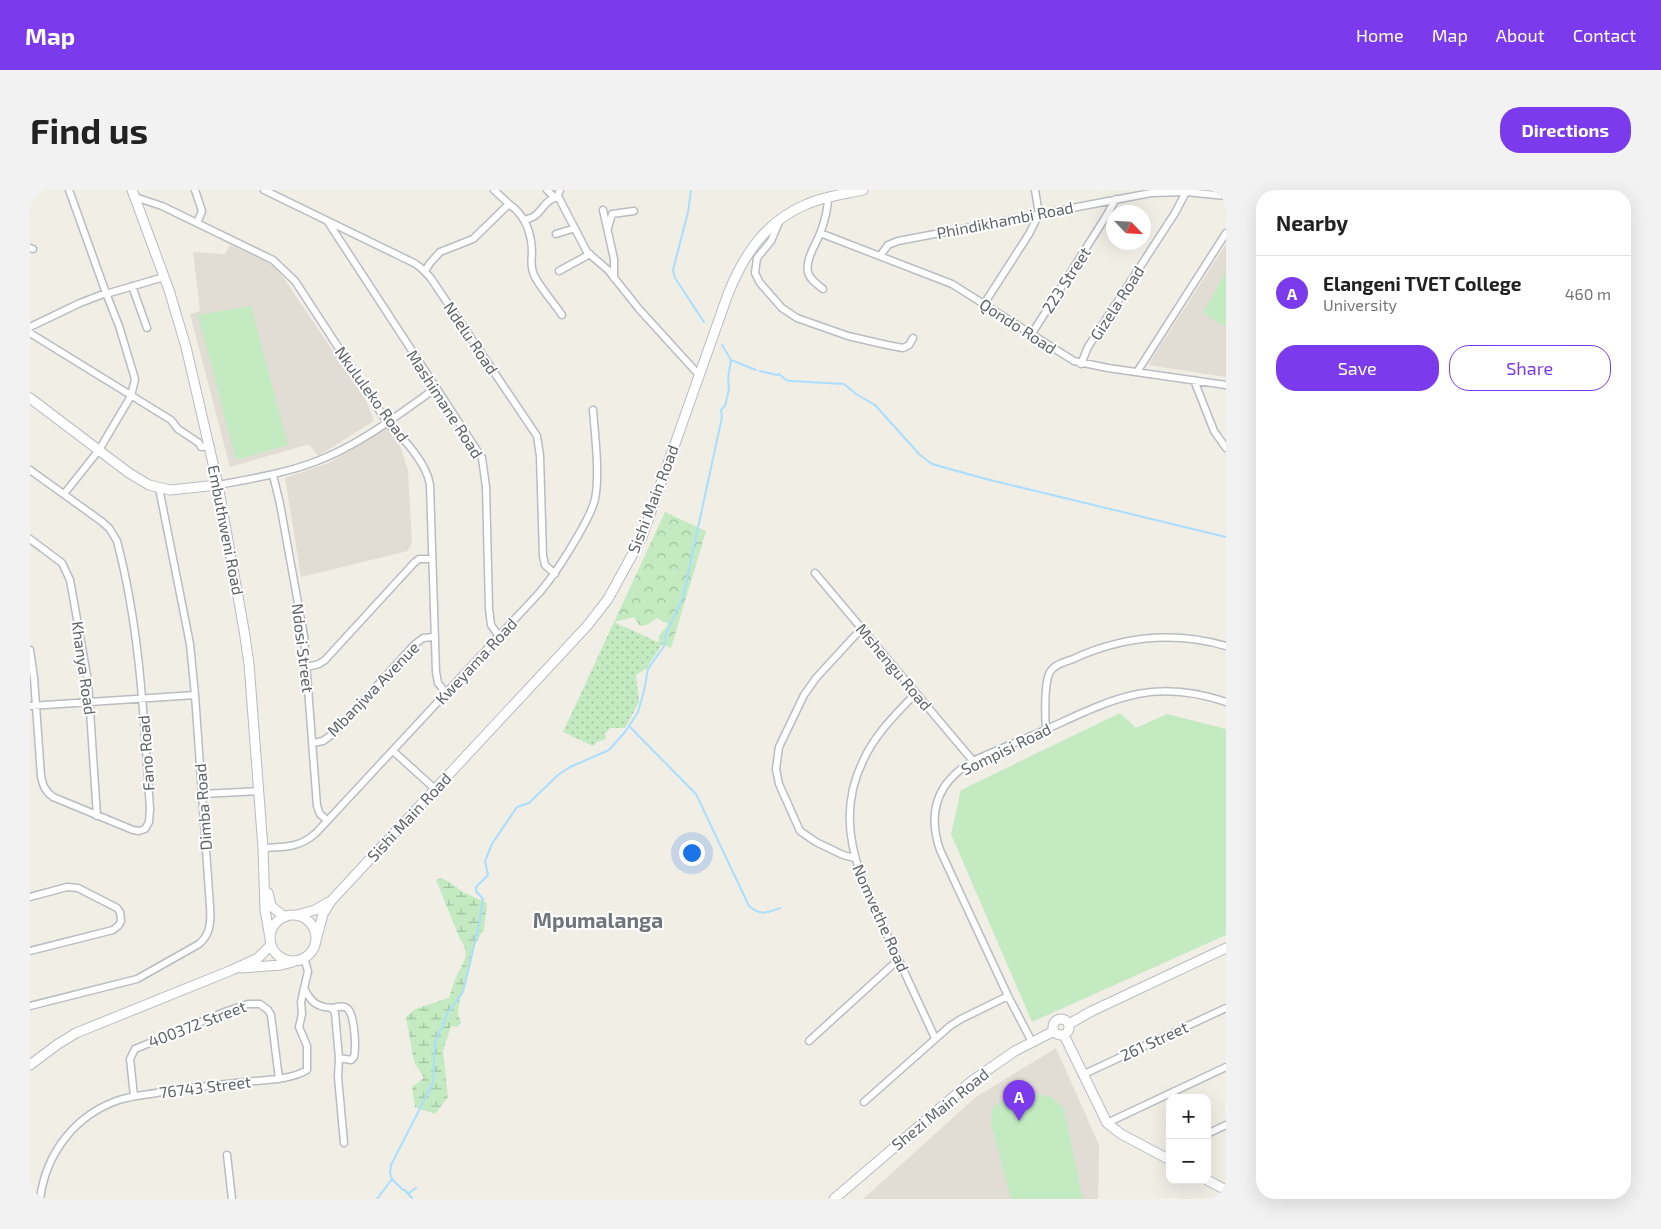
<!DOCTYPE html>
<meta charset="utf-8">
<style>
:root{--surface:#fff;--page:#f2f2f2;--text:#222;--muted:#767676;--line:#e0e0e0;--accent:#7c3aed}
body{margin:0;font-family:"Exo 2",sans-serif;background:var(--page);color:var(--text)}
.controls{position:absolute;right:15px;bottom:15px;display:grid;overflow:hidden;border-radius:10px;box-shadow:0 5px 20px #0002}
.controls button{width:45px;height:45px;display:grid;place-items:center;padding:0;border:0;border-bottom:1px solid var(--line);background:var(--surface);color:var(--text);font:25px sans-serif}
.compass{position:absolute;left:1076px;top:15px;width:45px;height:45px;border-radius:50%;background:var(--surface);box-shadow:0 5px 20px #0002;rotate:115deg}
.you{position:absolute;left:661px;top:662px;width:18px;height:18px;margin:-12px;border:4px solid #fff;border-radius:50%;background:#1a73e8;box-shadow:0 0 0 8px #1a73e833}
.badge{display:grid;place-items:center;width:32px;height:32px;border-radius:50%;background:var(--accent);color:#fff;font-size:16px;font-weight:700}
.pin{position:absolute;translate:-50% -41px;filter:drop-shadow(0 1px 2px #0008)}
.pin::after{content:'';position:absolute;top:26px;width:18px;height:15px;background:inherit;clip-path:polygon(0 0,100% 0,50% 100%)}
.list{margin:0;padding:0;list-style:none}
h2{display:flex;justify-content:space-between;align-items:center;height:65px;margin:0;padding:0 20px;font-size:21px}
h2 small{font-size:16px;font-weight:400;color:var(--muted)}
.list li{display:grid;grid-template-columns:32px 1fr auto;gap:15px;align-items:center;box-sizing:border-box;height:75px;padding:0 20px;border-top:1px solid var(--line)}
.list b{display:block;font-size:19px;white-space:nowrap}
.list p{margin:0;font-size:16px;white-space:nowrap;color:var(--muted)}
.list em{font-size:16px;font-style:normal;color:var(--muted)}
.actions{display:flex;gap:10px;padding:15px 20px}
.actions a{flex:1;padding:11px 0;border:1px solid var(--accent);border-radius:20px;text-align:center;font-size:18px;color:var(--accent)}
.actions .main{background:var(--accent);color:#fff}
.map{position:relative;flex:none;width:1196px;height:1009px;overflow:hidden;border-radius:20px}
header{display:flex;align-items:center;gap:30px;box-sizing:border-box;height:70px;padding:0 25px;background:var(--accent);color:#fff}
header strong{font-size:24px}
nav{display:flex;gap:28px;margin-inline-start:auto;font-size:18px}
.intro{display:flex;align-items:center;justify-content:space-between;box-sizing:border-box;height:120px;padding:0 30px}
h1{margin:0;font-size:35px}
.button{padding:12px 22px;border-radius:20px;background:var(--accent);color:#fff;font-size:18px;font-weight:700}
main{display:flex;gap:30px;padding:0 30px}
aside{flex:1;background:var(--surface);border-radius:20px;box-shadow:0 5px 20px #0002}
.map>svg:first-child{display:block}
.education{fill:#e1ddd5}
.grass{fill:url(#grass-dots)}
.forest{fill:url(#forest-crowns)}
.wetland{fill:url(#wetland-marsh)}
.garden{fill:#c3eac1}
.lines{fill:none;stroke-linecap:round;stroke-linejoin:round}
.stream{stroke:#a9deff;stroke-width:2}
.street-casing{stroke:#b9bcc1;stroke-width:9}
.secondary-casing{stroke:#b8bcc1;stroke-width:11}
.street{stroke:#fff;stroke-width:6}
.secondary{stroke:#fff;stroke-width:9}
.labels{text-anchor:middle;stroke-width:4;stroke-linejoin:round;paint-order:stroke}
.street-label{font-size:16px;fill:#5e6368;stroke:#fff}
.district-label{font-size:21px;font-weight:bold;fill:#6f757a;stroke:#fff}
</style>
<header>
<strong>Map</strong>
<nav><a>Home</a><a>Map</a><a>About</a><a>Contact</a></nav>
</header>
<div class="intro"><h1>Find us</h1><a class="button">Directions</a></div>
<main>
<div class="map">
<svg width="1196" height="1009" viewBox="0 0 1196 1009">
<defs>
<pattern id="grass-dots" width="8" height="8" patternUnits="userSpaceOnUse" patternTransform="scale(1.25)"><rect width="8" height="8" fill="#c3eac1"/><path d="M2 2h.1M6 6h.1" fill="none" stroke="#a2c1a1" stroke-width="1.8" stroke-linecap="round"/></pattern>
<pattern id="forest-crowns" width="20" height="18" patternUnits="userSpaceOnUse" patternTransform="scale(1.25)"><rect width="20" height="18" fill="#c3eac1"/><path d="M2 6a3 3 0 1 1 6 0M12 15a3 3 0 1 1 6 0" fill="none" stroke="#a2c1a1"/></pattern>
<pattern id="wetland-marsh" width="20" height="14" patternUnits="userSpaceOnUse" patternTransform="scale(1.25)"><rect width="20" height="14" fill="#c3eac1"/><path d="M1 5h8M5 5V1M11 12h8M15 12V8" fill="none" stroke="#a2c1a1"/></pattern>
</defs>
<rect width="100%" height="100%" fill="#f1eee6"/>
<path class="education" d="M1196,54V187L1118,175Z
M200,55L241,74L253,87L336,210L344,231L288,266L279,254L200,277L160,124L170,121L163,62L195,64Z
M357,238L369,252L378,281L382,353L378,361L271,387L255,288L299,273Z
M1026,858L1069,955L1068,1009H833L946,907Z"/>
<path class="grass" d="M584,432L632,454L617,478L606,485L609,512L595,538H580L575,544L576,549L567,552L563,556L533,542Z"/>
<path class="forest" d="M635,322L676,341L641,458L629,453V446L638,434L627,428L617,435L610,436L604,427L584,432Z"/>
<path class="wetland" d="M412,688L427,697L431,701L457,713L454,739L443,758L441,774L430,808L428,823L431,833L427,837L421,836L413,861L418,907L405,924L385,917L382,897L394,888L384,872L376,827L385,819L419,808C422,800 423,792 427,785C434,771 441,765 430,749L406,690Z"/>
<path class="garden" d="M1196,81V137L1173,123Z
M221,116L258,255L206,270L168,125Z
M1090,523L1106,538L1137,524L1196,539V745L1002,832L921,644L931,600Z
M995,901L1021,907L1034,918L1053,1009H981L961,934L962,919L975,907Z"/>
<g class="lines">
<path class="stream" d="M661,0L658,22L643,80L645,88L674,132
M692,155L701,170L726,180
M730,181L747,185L749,184L756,190L761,191L814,194L826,204L845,215L890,265L902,274L956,289L1196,347
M599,536L666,604L719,716C731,726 736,723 750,718
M362,989L373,1000H375L376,1002L379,1003L386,998
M377,1003L382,1008
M347,1009L362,989L360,983L361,975L403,893L405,853L418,822L433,802L449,735L453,709L446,701V697L458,685L455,671L462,654L487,617L499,613L528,585L540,577L579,560L595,542L608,522L614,501L618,479L634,456L636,444L653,407L692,227L691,220L695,216L699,199L698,188L701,170"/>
<defs>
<path id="street" d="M165,0L172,21L167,33
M234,0L384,73L390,77L400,87L507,246L510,266L513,366L515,375L525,384
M517,0L524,7
M105,7L132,16L243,70L265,91L357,232C373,248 397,273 400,295L406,482L408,493L416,503
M527,7L530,0
M479,14C496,26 502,44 502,64C501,72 501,80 505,87C512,100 524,113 532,125
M573,20L584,69V88
M495,30C498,29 500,28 503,27C512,22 517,6 529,8L557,62L578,80L609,119L669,185
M750,30L741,51L727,68L725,83L730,93L752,118L767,128L818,146L857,155L873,158L879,155L883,148
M298,32L452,268L456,297L459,418L461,435L469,446
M578,38L582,24L604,21
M790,43L922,94L1044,171L1078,178L1196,195
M526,44L545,38
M0,58L3,59
M850,66L858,55L868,51L1121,3L1156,2L1196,6
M395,81L400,73L410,62L443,49L479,14L464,0
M529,81L560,64
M102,96L117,138
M793,99C787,94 779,89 778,82C775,69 787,53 791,41C795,30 798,19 798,7
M76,104L134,87
M954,114L999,44L1009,24L1005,0
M0,137L50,113L76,103
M0,143L141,230L148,239L169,253L171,257L180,256
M1001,145L1075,28L1086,9
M1051,174L1058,157L1145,23L1156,2
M1107,182L1196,43
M1164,190L1184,241L1196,258
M0,280L71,331L79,338L87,351C110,438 114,530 120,619L119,632L115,639L109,641L103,640L23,607C15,601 13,596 11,586L4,488L0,460
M243,285L250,314L274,446L287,616L290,624L297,630
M188,295C226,288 264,282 299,266C337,249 372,222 406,198
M34,304L69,260L101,206L105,189L89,136L76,103L39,0
M0,349L32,373L40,390L58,491L67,626
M785,383L943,571
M277,477L289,474L295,470L384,373L389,369H401
M886,503C866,524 845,544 833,571C801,636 833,692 860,751C875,783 890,816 905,848
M0,516L165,505
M1016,539C1015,527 1014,492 1020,482C1025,474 1035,472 1043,469C1093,446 1143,441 1196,456
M283,553L293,551L304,543L384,455L393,448L404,447
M363,561L405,599
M172,604L229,601
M233,658C255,657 269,658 286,643L510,402C525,384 537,365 549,344C555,333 562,322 565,309C570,285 565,246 563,220
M825,668L813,665L786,652L770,641L749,594L746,579L749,557L774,505L786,488L832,438
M0,707L37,697L48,698L87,718L90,722L91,731L89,735L83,740L0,761
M274,798C281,812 286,817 302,818L305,823L309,868L308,887L314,953
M0,816L107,789L169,754C181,744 181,731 180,716L165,505L160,454L129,298
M302,818C308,817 314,815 318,819C325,827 326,858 324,867L321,870L309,868
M779,851L869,769
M1002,852L978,806L910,660C897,622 907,592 943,571C967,560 992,550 1017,539C1083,509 1122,487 1196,512
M1052,885L1196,818
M104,906L100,869L105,859L197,821L218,814H230L238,820L241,825L249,889
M834,912L920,836L931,829L978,806
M1077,933L1196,877
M1177,944L1196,935
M197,965L202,1009
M10,1009C16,963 45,925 89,910C101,906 114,905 126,903C155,898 185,895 214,892C233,890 261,890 277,880V856L269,837L272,824L271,812L278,781L274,768"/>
<path id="secondary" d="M102,0L139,100L156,157L188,295L214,440L219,474L233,658L235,720L240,748
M0,208L99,283L119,295L140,300L188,295
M238,703L241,716L255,727
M267,725L285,720L299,712
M240 748a23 23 0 1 1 46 0a23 23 0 1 1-46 0Z
M285,754L293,724L301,711L557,436L578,409L612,347L698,104C714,64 736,31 777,14C795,6 815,4 833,0
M212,778L251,775L263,772
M1023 837a8 8 0 1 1 16 0a8 8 0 1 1-16 0Z
M1039,834L1062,821L1196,758
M1034,845L1077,933L1091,944L1140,970
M0,875L28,854L46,843L202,780L228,768L241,755
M1177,990L1196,1000
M804,1009L943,890L985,861L1024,841"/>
</defs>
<use href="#street" class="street-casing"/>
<use href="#secondary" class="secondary-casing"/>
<use href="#street" class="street"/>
<use href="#secondary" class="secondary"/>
</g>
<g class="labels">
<g class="street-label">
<text transform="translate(975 30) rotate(-11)" y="6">Phindikhambi Road</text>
<text transform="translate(1036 90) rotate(-57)" y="6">223 Street</text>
<text transform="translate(1087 113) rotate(-57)" y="6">Gizela Road</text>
<text transform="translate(988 136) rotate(33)" y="6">Qondo Road</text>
<text transform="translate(441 148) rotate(56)" y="6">Ndelu Road</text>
<text transform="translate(342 204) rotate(54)" y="6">Nkululeko Road</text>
<text transform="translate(415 214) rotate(57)" y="6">Mashimane Road</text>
<text transform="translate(623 309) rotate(-69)" y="6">Sishi Main Road</text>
<text transform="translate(196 340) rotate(79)" y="6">Embuthweni Road</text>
<text transform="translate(273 458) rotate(83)" y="6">Ndosi Street</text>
<text transform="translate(446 471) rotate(-47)" y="6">Kweyama Road</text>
<text transform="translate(864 477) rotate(50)" y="6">Mshengu Road</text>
<text transform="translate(54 478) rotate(82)" y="6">Khanya Road</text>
<text transform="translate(343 499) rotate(-46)" y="6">Mbanjwa Avenue</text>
<text transform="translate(976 559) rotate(-26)" y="6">Sompisi Road</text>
<text transform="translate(116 563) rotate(-94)" y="6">Fano Road</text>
<text transform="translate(173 617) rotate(-94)" y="6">Dimba Road</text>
<text transform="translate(379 627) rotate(-47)" y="6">Sishi Main Road</text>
<text transform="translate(851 728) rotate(66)" y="6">Nomvethe Road</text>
<text transform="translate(167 834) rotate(-21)" y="6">400372 Street</text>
<text transform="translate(1124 851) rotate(-25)" y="6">261 Street</text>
<text transform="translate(175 897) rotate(-7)" y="6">76743 Street</text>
<text transform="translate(910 919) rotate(-39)" y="6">Shezi Main Road</text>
</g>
<g class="district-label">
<text x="568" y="738">Mpumalanga</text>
</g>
</g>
</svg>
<div class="controls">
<button>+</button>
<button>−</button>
</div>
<svg class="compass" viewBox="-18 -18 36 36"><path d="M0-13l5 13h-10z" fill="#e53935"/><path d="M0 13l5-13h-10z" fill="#767676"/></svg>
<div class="you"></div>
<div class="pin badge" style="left:989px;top:931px">A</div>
</div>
<aside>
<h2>Nearby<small></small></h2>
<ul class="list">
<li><span class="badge">A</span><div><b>Elangeni TVET College</b><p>University</p></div><em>460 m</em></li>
</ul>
<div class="actions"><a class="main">Save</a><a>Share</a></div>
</aside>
</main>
